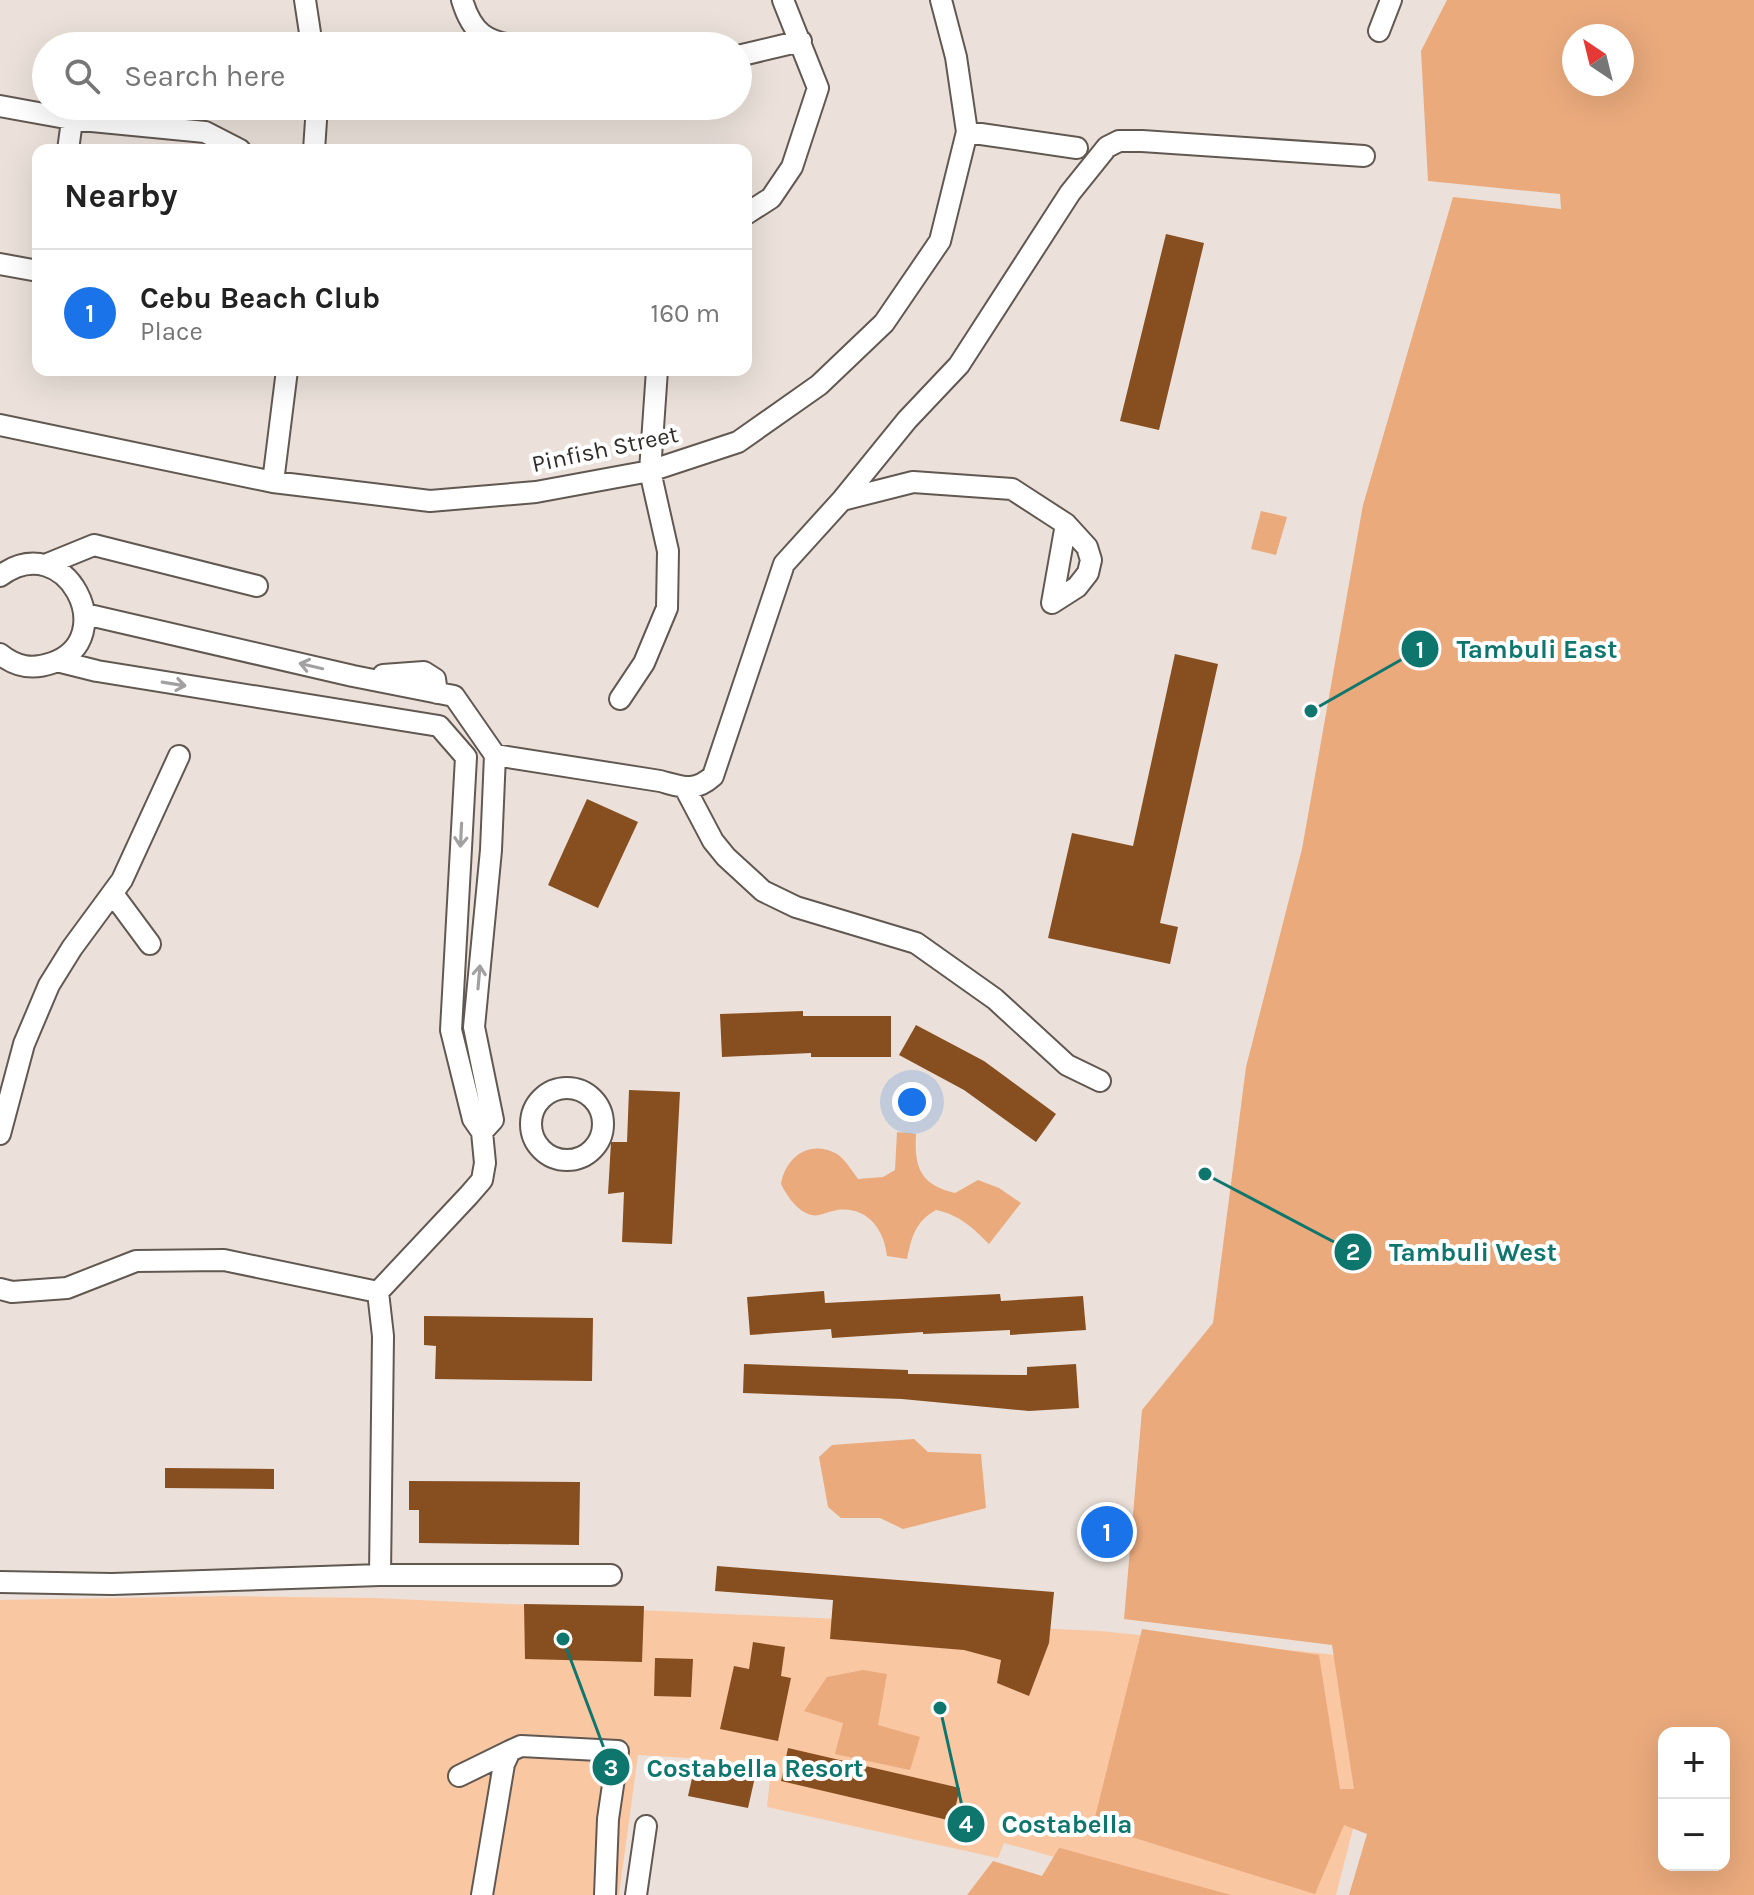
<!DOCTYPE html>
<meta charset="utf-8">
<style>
:root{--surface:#fff;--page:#f2f2f2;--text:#222;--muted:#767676;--line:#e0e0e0;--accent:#1a73e8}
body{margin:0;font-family:Karla,sans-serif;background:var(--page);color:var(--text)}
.controls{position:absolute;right:24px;bottom:24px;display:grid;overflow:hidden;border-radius:16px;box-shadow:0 8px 32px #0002}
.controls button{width:72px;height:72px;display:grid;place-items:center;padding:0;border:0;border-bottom:2px solid var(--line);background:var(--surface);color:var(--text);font:40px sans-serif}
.compass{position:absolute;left:1562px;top:24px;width:72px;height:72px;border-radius:50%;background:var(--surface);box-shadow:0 8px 32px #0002;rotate:325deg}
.you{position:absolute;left:912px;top:1102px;width:28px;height:28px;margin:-20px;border:6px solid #fff;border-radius:50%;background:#1a73e8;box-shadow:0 0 0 12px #1a73e833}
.badge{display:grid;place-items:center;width:52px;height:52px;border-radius:50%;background:var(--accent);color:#fff;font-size:26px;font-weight:700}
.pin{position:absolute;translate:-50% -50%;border:4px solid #fff;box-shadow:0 2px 8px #0006}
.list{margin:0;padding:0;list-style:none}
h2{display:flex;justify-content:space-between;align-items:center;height:104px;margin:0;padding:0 32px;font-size:34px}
h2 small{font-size:26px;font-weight:400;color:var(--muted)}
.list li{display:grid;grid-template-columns:52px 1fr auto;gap:24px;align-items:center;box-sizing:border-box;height:128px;padding:0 32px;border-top:2px solid var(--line)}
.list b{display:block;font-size:30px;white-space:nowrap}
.list p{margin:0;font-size:26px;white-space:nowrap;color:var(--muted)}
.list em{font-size:26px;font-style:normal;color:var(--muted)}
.icon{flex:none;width:44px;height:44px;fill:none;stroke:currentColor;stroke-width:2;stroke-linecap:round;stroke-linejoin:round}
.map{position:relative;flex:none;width:1754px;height:1895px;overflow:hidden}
.search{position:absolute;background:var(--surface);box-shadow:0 8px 32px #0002;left:32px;top:32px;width:720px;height:88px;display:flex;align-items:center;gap:20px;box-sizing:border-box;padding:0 28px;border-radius:44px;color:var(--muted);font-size:30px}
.panel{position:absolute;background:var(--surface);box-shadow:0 8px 32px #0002;left:32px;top:144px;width:720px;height:232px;border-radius:16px}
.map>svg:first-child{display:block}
.green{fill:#fac7a3}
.water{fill:#eaaa7c;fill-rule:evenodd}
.building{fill:#874e20}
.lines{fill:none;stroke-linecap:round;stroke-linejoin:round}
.minor-casing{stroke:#615852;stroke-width:24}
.minor{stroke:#fff;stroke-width:20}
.oneway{stroke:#a2a0a0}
.labels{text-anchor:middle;stroke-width:8;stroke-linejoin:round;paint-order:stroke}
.street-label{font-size:24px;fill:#312d2b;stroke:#fff}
.leader{fill:none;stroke:#0f766e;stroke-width:3}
.callout-dot{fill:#0f766e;stroke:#fff;stroke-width:3}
.mark-label{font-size:24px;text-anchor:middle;font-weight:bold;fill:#fff}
.callout-label{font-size:26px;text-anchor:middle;font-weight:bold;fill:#0f766e;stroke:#fff;stroke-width:8;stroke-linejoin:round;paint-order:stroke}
</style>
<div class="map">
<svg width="1754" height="1895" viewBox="0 0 1754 1895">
<rect width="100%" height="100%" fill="#ebe1da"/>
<path class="green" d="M223,1596L375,1598L1100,1631L1396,1661L1336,1895H1191L1004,1843L998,1858L767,1807L771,1770L705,1759L638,1755L619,1895H0V1600Z"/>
<path class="water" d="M1447,0H1754V1895H1349L1367,1834L1344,1825L1315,1894L1093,1825L1142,1629L1319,1655L1340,1789H1354L1332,1645L1124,1619L1142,1410L1213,1323L1246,1067L1302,849L1363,505L1453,197L1561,209L1560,194L1428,181L1421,51ZM1574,36H1622V84H1574ZM1724,1733V1865H1664V1733Z
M1261,511L1287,517L1276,555L1251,549Z
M897,1132L916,1134C914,1167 920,1185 955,1193L978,1180L999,1188L1021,1203L989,1244C973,1228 960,1215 936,1210C915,1222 912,1236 907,1259L887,1256C884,1228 866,1206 837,1210C825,1212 817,1219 806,1213C795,1208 786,1194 781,1184C786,1156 810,1139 837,1154C845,1159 852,1171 858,1179L883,1177L895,1170Z
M914,1439L928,1452L981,1454L986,1508L903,1529L880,1518H841L828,1507L819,1457L832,1445Z
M863,1670L887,1674L878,1725L920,1737L910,1770L835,1754L843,1723L804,1711L827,1677Z
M1059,1848H1060L1231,1895H967L993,1861L1042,1876Z"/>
<path class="building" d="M1166,234L1204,243L1159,430L1120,421Z
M1175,654L1218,664L1160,923L1178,927L1170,964L1048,938L1072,833L1133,846Z
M587,799L638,822L598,908L548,885Z
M803,1011V1016H891V1057H811V1053L722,1057L720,1014Z
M916,1025L984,1061L1056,1114L1036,1142L964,1090L899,1055Z
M629,1090L680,1092L672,1244L622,1242L624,1192L608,1194L611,1142H627Z
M824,1291L825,1303L1000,1294L1001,1301L1083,1296L1086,1330L1010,1335V1330L923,1334V1332L832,1338L831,1329L750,1335L747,1297Z
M424,1316L593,1318L592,1381L435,1379L436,1346L424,1345Z
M744,1364L908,1370V1374L1027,1375V1367L1076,1364L1079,1408L1029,1411L902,1399L743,1393Z
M165,1468L274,1469V1489L165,1488Z
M409,1481L580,1482L579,1545L419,1543V1510H409Z
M717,1566L1054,1592L1049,1643L1029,1696L997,1683L1001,1660L964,1650L830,1639L833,1600L715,1591Z
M524,1604L644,1606L642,1662L525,1659Z
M753,1642L785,1647L781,1676L791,1678L778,1741L720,1729L734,1666L749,1669Z
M655,1658L693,1659L691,1697L654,1696Z
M788,1748L960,1788L952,1821L781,1781Z
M695,1765L755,1777L748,1808L688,1796Z"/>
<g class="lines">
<defs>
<path id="minor" d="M305,0L312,46
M462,0C472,33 486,43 520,46
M1379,31L1391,0
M738,56L801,41
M0,106L71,119L205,132L240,150
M967,132L1077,148
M68,150L74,106
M314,150L317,106
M746,214L771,198L792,167L818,88L783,0
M0,264L38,271
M0,425L273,482L430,501L536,492L650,471L738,442L819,385L884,323L940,241L967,132L956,57L941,0
M273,482L287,370
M842,500L907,420L959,365L1070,193L1107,147L1119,141H1142L1364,156
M45,565L94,545L257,586
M0,576C66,527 122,639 52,663C32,670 16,667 0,654
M85,614L353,676L454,696L495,755L491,850L474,1027L493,1120L482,1132
M57,661L97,671L439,726L466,757L451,1030L473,1119L482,1132L485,1163L482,1180L469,1195L378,1292L383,1336L380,1575
M383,675L424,672L435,679L437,693
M620,699L644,663L667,608L668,551L650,471L657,370
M495,755L660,781C683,787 694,793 713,776L784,564L842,500L913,482L1012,489L1066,524L1087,547L1091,560L1088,573L1077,587L1052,603L1066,524
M685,788L713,841L726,857L763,891L796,907L916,943L995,999L1067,1065L1100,1081
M113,894L150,944
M531 1124a36 36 0 1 1 72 0a36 36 0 1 1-72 0Z
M0,1134L24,1044L49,985L72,948L122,880L179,756
M0,1289L12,1292L67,1288L136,1261L224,1260L378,1292
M0,1582L112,1584L380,1575H611
M459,1776L510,1751
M482,1895L504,1764L510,1751L521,1746L618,1751L608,1819L605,1895
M636,1895L646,1826"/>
</defs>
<use href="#minor" class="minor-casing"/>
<use href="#minor" class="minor"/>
</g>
<defs><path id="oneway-shaft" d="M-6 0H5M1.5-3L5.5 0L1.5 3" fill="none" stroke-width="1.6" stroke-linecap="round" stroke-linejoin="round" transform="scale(2)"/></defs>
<g class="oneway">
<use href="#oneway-shaft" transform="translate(311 666) rotate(-167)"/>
<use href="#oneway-shaft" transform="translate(174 684) rotate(9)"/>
<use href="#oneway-shaft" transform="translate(461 835) rotate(93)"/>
<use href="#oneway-shaft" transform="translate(479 977) rotate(-85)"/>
</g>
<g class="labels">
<g class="street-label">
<text transform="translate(605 449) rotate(-12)" y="8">Pinfish Street</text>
</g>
</g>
<path class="leader" d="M1311 711L1420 649M1205 1174L1353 1252M563 1639L611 1767M940 1708L966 1824"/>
<g class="callout-dot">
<circle cx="1311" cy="711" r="8"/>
<circle cx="1205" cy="1174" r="8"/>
<circle cx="563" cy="1639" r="8"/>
<circle cx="940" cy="1708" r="8"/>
<circle cx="1420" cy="649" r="20"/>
<circle cx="1353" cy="1252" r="20"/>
<circle cx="611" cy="1767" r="20"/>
<circle cx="966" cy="1824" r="20"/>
</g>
<g class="mark-label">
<text x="1420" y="658">1</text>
<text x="1353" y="1260">2</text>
<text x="611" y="1776">3</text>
<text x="966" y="1832">4</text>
</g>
<g class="callout-label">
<text x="1537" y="658">Tambuli East</text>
<text x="1473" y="1261">Tambuli West</text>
<text x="755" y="1777">Costabella Resort</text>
<text x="1067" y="1833">Costabella</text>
</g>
</svg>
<div class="controls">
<button>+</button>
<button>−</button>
</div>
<svg class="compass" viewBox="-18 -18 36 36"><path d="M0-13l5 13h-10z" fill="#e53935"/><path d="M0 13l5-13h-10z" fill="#767676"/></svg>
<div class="you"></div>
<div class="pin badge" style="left:1107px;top:1532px">1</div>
<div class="search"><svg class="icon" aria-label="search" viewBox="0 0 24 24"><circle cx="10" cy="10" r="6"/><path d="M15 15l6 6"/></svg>Search here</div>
<section class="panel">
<h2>Nearby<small></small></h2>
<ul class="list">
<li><span class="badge">1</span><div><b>Cebu Beach Club</b><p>Place</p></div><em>160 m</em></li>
</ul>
</section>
</div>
